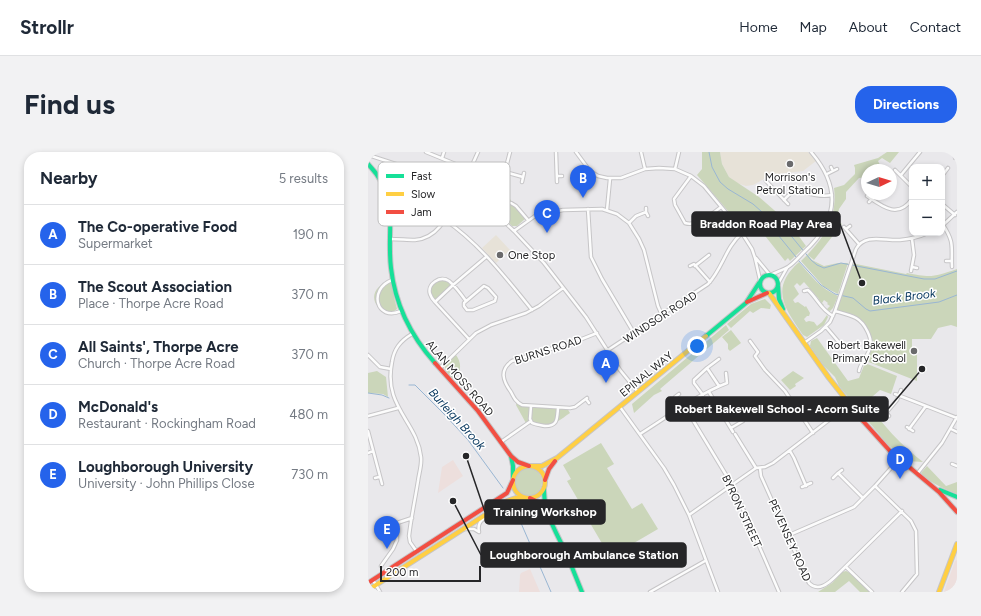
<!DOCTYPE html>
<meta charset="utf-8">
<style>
:root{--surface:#fff;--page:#f2f2f3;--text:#1f2937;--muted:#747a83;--line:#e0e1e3;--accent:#2563eb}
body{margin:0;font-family:Figtree,sans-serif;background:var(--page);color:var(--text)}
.controls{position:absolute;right:12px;top:12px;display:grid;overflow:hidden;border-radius:8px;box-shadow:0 2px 6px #0003}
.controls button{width:36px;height:36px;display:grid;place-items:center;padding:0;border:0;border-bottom:1px solid var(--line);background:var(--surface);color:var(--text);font:20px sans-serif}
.compass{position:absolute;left:493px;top:12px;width:36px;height:36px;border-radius:50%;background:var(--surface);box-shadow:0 2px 6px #0003;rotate:86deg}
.scale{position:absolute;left:12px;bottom:10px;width:101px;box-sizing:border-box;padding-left:4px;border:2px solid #262628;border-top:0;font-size:11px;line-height:14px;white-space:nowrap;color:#262628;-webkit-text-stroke:3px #fff;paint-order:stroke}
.you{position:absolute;left:329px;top:194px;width:14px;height:14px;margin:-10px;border:3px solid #fff;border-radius:50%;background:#1a73e8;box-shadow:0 0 0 6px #1a73e833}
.badge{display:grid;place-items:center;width:26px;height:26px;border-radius:50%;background:var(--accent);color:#fff;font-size:13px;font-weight:700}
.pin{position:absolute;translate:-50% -33px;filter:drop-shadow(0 1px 2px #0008)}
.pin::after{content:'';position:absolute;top:21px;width:14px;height:12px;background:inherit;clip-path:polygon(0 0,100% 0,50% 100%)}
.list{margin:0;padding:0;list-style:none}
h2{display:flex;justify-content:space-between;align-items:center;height:52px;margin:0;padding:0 16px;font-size:17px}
h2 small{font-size:13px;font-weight:400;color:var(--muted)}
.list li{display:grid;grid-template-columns:26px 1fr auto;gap:12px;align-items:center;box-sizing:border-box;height:60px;padding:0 16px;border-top:1px solid var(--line)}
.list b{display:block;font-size:15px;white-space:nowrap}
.list p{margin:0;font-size:13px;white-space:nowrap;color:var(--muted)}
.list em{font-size:13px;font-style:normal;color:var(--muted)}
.map{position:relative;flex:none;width:589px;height:440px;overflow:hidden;border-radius:16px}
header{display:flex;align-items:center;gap:24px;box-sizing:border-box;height:56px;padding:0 20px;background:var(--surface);border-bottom:1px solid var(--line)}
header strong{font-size:19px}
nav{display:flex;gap:22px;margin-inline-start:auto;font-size:14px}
.intro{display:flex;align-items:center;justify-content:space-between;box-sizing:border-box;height:96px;padding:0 24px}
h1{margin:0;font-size:28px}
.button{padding:10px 18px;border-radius:16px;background:var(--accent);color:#fff;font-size:14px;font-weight:700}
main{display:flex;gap:24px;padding:0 24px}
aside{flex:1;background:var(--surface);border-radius:16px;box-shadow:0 2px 6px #0003}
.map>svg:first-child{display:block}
.commercial{fill:#e7e2d8}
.industrial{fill:#eddfdd}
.green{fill:#cbd6ba}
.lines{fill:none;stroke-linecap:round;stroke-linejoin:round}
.stream{stroke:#99b6d3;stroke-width:1}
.street-casing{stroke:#c6c5c7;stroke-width:4.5}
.fast-casing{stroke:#c6c5c7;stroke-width:6}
.slow-casing{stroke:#c6c5c7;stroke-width:6}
.jam-casing{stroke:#c6c5c7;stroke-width:6}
.street{stroke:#fcfcfc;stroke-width:2.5}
.fast{stroke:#16e098;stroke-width:4}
.slow{stroke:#ffcf43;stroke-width:4}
.jam{stroke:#f24e42;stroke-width:4}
.poi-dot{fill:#6a6a6c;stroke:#fff;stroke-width:1.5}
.labels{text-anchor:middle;stroke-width:3;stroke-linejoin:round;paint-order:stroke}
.poi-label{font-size:11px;fill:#262628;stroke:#fff}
.street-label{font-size:11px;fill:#262628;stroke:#fff}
.water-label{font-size:12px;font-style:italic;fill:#07375e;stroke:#fff}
.key{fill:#fff;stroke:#bebebe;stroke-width:1}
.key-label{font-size:11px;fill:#262628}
.leader{fill:none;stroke:#262628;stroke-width:1.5}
.callout-dot{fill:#262628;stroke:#fff;stroke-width:1.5}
.callout{fill:#262628;stroke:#262628;stroke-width:1.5}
.callout-label{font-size:12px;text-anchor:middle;font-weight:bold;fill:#fff}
</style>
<header>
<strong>Strollr</strong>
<nav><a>Home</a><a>Map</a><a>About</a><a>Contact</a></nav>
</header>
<div class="intro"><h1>Find us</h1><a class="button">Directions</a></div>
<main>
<aside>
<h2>Nearby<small>5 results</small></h2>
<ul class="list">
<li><span class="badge">A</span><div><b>The Co-operative Food</b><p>Supermarket</p></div><em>190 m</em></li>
<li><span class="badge">B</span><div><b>The Scout Association</b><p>Place · Thorpe Acre Road</p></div><em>370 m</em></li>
<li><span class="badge">C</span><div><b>All Saints', Thorpe Acre</b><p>Church · Thorpe Acre Road</p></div><em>370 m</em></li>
<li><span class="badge">D</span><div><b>McDonald's</b><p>Restaurant · Rockingham Road</p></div><em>480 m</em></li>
<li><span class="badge">E</span><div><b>Loughborough University</b><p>University · John Phillips Close</p></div><em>730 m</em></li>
</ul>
</aside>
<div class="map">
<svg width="589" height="440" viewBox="0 0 589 440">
<rect width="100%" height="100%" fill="#e9e8eb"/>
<path class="commercial" d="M352,0H440L448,9L435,19L403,23L385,33L378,34L369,31L361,25L354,12Z
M128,83L142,98L128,111L114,96Z"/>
<path class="industrial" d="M85,308L95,324L70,341L74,315Z
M589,408V440H576L587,409Z
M162,417L172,440H151L152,423L153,421Z"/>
<path class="green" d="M334,0H352L354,12L361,25L391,45L422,72L438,94L422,109L420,106L417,109L383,66L372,73L329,23L334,17Z
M519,0H531L522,11L514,6L510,9L512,13L509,18H499V25L491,26L478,40V47L471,57L469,68L474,72L446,108L440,103L444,108L456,114L470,111H480L470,142L456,135L433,109C454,89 470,67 466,36L476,33L487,22V16L486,13L510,6Z
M107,16L134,42L143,48V53L147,54L157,67L149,74H144C138,68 133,61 127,55C117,45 107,43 102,28Z
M431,110C444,125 452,136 470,144L465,156L462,159L456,156L459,157L462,154L459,152L460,151L456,148L454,151L456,153L455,154L450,146L436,130L432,134L429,131L426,134L431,142L425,148L427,151L430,150L437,155L438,154L442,161L441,164H439L436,167L438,170L441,169L446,170L449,174L454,170L459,163L460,165L456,173L439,185L435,183C417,156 401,137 431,110Z
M483,111L538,122L539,121C563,126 566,125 589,117V175L583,173L570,176L563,187H544V203H549V229L498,209L506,189L503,188L498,178L490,167L467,159Z
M76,127L85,133L67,150L63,144L62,137L68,128Z
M24,128L26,145L29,157L22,162C0,155 1,134 24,128Z
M397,147L403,153L402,157L393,156L385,161L382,159L363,176L359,172L383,152Z
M358,173L361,178L292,237L294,239L286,243L266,261L264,252Z
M363,178L373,191L362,199L360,197V192L354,185Z
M449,186L480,229L491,226L497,211L529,224L523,242L512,238L498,250C515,273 532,292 555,310L539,309L531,301L520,293L471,234L467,225L456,214L442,194L443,189Z
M88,203C94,211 94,222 84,227L77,218V212Z
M9,219L18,225L20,245L15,242L0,241V221Z
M425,219L436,226L427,232L428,234L422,238L413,228Z
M149,250L154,253L199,256L202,261C189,270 180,279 163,270L159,273L148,253Z
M233,291L246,312L239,316L264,357L274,351L290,377L242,405L222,371L223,370L199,329L203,327L195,313Z
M559,314L578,334L589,330V342C580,338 557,329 553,321Z
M146 330a14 14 0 1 1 28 0a14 14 0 1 1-28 0Z
M478,419L484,422L502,440H492L481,429L467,440H450L464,431L474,420Z"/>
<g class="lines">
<path class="stream" d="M341,0L344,15L352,30L360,37L385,52L394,60L406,78L428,105
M410,68L443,108L449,113L456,116L473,111L556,127H567L589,119
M430,108L453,133L467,142L485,146L498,157L502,159L571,150L589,143
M41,233H47L76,262L100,288L135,336
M0,241L14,243L21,246
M143,352L146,355L183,440"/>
<defs>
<path id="street" d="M58,0L102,18
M188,0L189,30
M208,0L222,19L230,24L239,26H253L277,17L291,16L307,17L323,24L336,34L370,75L384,97L387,106L392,128
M273,0L277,17
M0,3L89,32
M74,6L76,0
M587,6V0
M463,15L465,19
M307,17L311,0
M527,18L544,35
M137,20L155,25
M459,22L469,17
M533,23L552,0
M189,24H194
M323,24L306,47L307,53L317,71C329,75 344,62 353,55
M574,24L580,16
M135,27L142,0
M89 35a6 6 0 1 1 12 0a6 6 0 1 1-12 0Z
M97,29L110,0
M398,29L420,52
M154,30L156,21
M101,37L146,79L176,111L218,165L252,218L270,240
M499,44C515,55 530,67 544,47
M416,48C430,32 432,41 448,43C453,44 459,44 464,43
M501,50L504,47
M143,51L148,54L160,68
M574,52L587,63
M278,56V60L280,64
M220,57L223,105L234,127L266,181
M239,58L242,27
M77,68C111,91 139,127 164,158
M261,71L268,64L278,60
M575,73C587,91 583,95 584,115
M575,73L589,60
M476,75L491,92
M478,77L482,74
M146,79L167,64L195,58L234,57L249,62L261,71L271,87L276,98L290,154L294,163
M22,87C31,87 39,88 47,88C73,86 81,59 91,40
M388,106L402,123
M578,109H583
M322,114L326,112L342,130
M327,114L341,103
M544,115L549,116
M543,119L546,103L544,87
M403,123C408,120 415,118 420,115C426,111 431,105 436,100C470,69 474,36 443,0
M24,128C0,137 8,170 33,159
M410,132L419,116
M116,134L120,136L128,145L127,149L105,158H99L96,154V151Z
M436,139L440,138C450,147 452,157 465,164
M67,150C65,148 63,145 62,142C59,132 72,123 81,129C87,134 93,142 98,149
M467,159C474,161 482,163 488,166C497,171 505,187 502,196C500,204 492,211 491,219
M458,175L475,195
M44,182C32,189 26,197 24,210C15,255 49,269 53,305C54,313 51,321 50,329C47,348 43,366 41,384L42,390L49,400
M101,187L67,150L85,133L118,105
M382,189L390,200L387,204L397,218L417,239L445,281
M436,191L453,179L462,170L467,159L488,97C497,81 516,89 532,88C542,87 551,85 560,81
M240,198L340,132C355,116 357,96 374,81
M0,203L12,215L23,217
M72,216L108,181L123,173L158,161L171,154L195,136
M339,216L351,207
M341,240L365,280
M311,242L307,245L313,256
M527,242L589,266
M335,243L326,231V228L339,216L351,234
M219,246L207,255L202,256L154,253C148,250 146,246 143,240C135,229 131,218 144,209L214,187L229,181
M218,247L221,251
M507,247L521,264
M163,254L162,267L164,271C169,273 173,273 177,274C190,274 189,267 190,256
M252,255L296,316L306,333L321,363L350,440
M320,260L366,336L411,440
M518,261L529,248L533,238
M0,264L30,256
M539,275L545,279
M363,276L375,269
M541,277L558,254
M583,277L589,280
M0,279L14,332
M272,282C299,265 330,242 359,231L358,221
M367,282L388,316
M133,290L163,269
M422,299L426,306L438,334
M0,301L5,299
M584,312L589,314
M392,316L393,324L441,431C450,440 460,432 468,424L534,359
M474,318L470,321L495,346
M549,322L574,291L589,265
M7,326L11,325
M465,326L470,321
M507,334L543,369L548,379L549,422L534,440
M434,335L443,331
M321,363L388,316L397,315L405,311L482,252
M96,377H106L111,380C109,370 114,368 121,363
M419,384L486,355L507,334L531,307
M13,414L25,397L29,388V371L44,366
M478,415L504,440
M5,428L12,440
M282,440L337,409"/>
<path id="fast" d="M0,12C33,46 18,75 23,116C27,152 42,183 67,211
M392 132a9 9 0 1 1 18 0a9 9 0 1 1-18 0Z
M410,134L411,147L415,157
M338,184L378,151L391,131
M143,304L145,314V325
M176,336C175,361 189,381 199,403C204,415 209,428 214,440
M572,338L589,345"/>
<path id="slow" d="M401,141L461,226L495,269
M145 330a16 16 0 1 1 32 0a16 16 0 1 1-32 0Z
M163,314H174L189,306L338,184
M0,438L139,349L148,346H157
M571,440L589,392"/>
<path id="jam" d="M379,150L399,141
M67,211L110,259L143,304L150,310L161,314
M495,269L522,299L571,340L589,360
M177,328L181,317L187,309
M162,346L170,350L176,356
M0,431L139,341L145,328"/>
</defs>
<use href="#street" class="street-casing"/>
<use href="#fast" class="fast-casing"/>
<use href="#slow" class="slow-casing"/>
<use href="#jam" class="jam-casing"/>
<use href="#street" class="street"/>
<use href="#fast" class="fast"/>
<use href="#slow" class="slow"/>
<use href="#jam" class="jam"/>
</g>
<g class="poi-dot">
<circle cx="422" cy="12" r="4"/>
<circle cx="132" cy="103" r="4"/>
<circle cx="546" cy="199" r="4"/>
</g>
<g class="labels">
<g class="poi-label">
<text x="422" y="29">Morrison's<tspan x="422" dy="13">Petrol Station</tspan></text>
<text x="140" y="107" text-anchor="start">One Stop</text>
<text x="538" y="197" text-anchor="end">Robert Bakewell<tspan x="538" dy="13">Primary School</tspan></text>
</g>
<g class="street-label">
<text transform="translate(292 165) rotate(-33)" y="4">WINDSOR ROAD</text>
<text transform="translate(180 198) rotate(-18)" y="4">BURNS ROAD</text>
<text transform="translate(278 222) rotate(-39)" y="4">EPINAL WAY</text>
<text transform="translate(92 226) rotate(49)" y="4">ALAN MOSS ROAD</text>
<text transform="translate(374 359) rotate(65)" y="4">BYRON STREET</text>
<text transform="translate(422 388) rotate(66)" y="4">PEVENSEY ROAD</text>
</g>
<g class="water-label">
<text transform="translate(536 145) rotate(-7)" y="4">Black Brook</text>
<text transform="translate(89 267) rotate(48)" y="4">Burleigh Brook</text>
</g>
</g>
<rect x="10" y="10" width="132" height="64" rx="6" class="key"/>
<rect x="18" y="22" width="18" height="4" fill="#16e098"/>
<rect x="18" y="40" width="18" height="4" fill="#ffcf43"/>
<rect x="18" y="58" width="18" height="4" fill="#f24e42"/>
<g class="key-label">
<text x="43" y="28">Fast</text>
<text x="43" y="46">Slow</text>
<text x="43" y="64">Jam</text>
</g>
<path class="leader" d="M494 131L472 72M554 217L520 257M98 304L117 360M85 349L113 403"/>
<g class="callout-dot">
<circle cx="494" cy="131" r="4"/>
<circle cx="554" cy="217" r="4"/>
<circle cx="98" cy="304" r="4"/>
<circle cx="85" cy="349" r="4"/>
</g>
<g class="callout">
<rect x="324" y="60" width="148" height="24" rx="4"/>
<rect x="298" y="245" width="222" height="24" rx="4"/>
<rect x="117" y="348" width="120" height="24" rx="4"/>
<rect x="113" y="391" width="205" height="24" rx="4"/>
</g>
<g class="callout-label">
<text x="398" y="76">Braddon Road Play Area</text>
<text x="409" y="261">Robert Bakewell School - Acorn Suite</text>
<text x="177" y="364">Training Workshop</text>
<text x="216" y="407">Loughborough Ambulance Station</text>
</g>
</svg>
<div class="controls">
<button>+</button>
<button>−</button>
</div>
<svg class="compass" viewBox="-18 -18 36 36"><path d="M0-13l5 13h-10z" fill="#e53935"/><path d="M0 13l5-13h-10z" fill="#747a83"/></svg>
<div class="scale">200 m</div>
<div class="you"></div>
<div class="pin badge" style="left:238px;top:231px">A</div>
<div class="pin badge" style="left:215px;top:46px">B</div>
<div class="pin badge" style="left:179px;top:81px">C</div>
<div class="pin badge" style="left:532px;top:327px">D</div>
<div class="pin badge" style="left:19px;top:397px">E</div>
</div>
</main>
